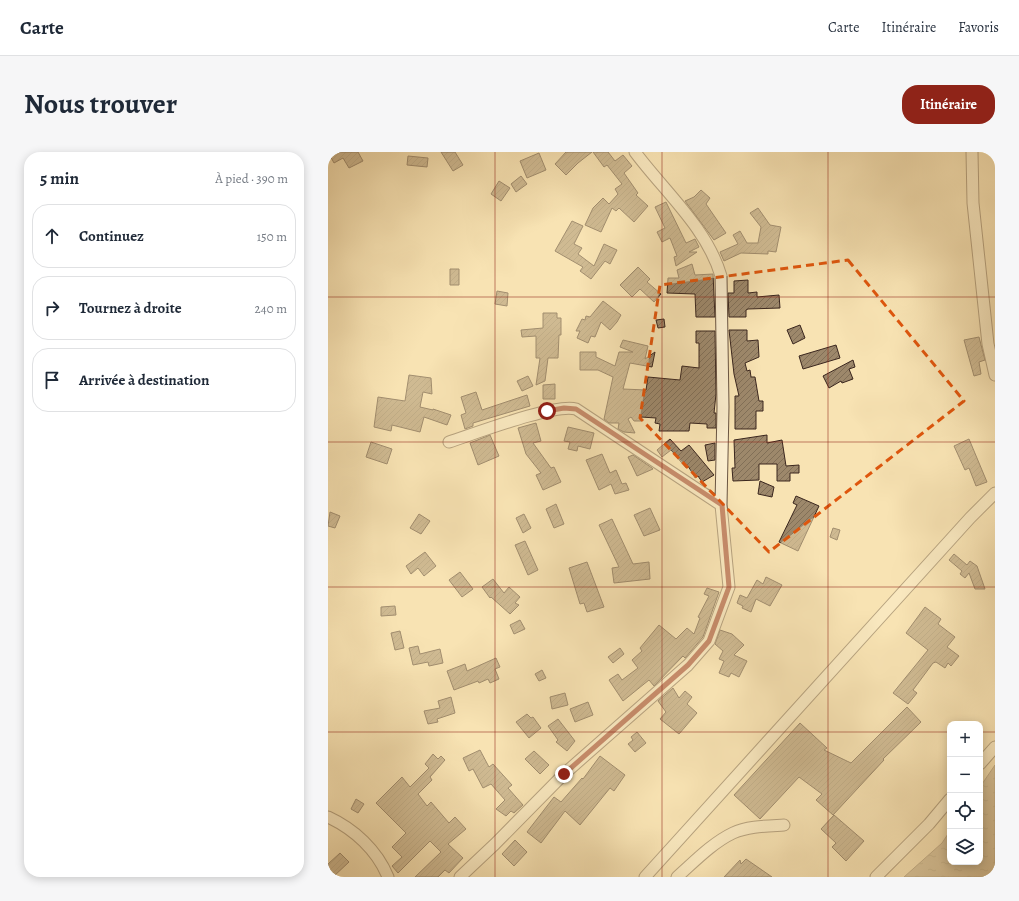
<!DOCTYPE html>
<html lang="fr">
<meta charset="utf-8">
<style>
:root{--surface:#fff;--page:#f6f6f7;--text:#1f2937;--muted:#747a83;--line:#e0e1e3;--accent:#8f2418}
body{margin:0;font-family:Alegreya,serif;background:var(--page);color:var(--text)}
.controls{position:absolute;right:12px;bottom:12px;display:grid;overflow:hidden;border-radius:8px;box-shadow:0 2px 10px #0003}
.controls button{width:36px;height:36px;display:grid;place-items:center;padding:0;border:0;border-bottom:1px solid var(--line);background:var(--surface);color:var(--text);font:20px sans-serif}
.stop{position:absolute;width:12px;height:12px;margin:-9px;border:3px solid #8f2418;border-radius:50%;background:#fff}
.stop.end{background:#8f2418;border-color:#fff;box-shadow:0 1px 4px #0008}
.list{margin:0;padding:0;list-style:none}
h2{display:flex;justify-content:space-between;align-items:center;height:52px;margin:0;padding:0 16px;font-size:17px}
h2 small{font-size:13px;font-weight:400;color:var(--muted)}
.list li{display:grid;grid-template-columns:26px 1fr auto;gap:12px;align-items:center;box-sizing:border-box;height:64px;margin:0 8px 8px;padding:0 8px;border:1px solid var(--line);border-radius:16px}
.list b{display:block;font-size:15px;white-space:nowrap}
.list em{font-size:13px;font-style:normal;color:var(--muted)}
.icon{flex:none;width:22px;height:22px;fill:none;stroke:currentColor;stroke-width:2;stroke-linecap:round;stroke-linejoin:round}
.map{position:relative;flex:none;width:667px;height:725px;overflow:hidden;border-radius:16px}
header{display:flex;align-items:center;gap:24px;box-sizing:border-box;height:56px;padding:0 20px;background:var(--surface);border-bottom:1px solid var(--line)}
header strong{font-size:19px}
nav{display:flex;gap:22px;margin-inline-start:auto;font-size:14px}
.intro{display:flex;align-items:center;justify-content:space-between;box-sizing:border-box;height:96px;padding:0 24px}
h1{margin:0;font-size:28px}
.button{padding:10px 18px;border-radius:16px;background:var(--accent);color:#fff;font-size:14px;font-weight:700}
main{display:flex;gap:24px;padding:0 24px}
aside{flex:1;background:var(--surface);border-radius:16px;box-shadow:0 2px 10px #0003}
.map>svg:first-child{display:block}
.water{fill:url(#water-ripples);stroke:#857159}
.building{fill:url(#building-hatch);stroke:#3a261e}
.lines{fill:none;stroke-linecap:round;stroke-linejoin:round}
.minor-casing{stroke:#6a5543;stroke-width:13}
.minor{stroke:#faedce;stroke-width:11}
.route{stroke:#8f2418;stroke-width:5}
.marked{fill:none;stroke:#df560d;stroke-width:3;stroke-dasharray:8 5;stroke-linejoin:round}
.grid{fill:none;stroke:#8f2418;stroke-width:1;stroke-opacity:0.55}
</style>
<header>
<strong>Carte</strong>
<nav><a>Carte</a><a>Itinéraire</a><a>Favoris</a></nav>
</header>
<div class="intro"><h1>Nous trouver</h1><a class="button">Itinéraire</a></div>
<main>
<aside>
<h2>5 min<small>À pied · 390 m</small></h2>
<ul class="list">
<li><svg class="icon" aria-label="ahead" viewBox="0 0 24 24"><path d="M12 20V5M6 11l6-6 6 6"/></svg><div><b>Continuez</b></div><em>150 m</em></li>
<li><svg class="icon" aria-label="right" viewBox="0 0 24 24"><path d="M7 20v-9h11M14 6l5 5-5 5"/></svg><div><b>Tournez à droite</b></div><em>240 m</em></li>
<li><svg class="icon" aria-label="arrive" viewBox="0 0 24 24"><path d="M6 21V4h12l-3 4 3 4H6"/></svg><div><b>Arrivée à destination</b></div></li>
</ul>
</aside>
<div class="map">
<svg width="667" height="725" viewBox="0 0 667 725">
<defs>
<pattern id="water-ripples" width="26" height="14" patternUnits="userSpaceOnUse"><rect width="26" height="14" fill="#b7a380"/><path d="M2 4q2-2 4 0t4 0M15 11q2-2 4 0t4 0" fill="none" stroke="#968568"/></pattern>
<pattern id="building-hatch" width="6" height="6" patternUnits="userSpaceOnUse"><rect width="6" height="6" fill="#9d886b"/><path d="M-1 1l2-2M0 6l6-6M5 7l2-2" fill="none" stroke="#816f57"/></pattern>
</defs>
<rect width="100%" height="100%" fill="#f8e3b3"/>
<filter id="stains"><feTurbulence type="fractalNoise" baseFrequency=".005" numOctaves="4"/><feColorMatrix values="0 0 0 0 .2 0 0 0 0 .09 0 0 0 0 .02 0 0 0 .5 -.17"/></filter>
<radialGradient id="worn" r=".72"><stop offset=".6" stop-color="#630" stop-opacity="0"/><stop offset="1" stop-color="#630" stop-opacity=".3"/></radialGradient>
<path class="water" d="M667,613V725H576L614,691L622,679V710H652V635Z"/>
<path class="building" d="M0,0H30L35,9L21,16L15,6L6,11Z
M113,0H127L135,13L125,19Z
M238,0H264L250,11L238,23L227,12Z
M265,0H280L287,9L295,3L304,14L296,21L310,41L308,43L320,54L306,70L291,56L288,59L284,56L273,80L257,73L265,56L275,46L281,52L290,42L287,37L294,32L279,13L276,15Z
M211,1L218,18L199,26L192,9Z
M80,4L100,6L99,15L79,13Z
M193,24L199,32L188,40L183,32Z
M171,29L182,36L173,49L163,42Z
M373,38L382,46L378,52L398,81L386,88L357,49L366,45Z
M338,50L358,91L367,87L371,95L361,100H369L348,114L346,105L349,104L342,86L334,90L329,80L337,76L327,55Z
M430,56L442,73L453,75L448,100L440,99V102L413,101L396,109L392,100L410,92L405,83L412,79L419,91H430L433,75L422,61Z
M244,69L255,74L246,92L254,96L250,102L266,114L276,92L289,98L282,112L277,109L263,127L252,119L255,115L227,99Z
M364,112L367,123L385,122L387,165H368L367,142L339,141L340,126H351L349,118Z
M310,115L322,127L319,130L333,142L326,150L312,137L304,145L292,133Z
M122,117H131V133H122Z
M420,128V141L429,140V145L451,143L452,156L420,157L418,158V165H401L400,141H406V129Z
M169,139L180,141L179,154L167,152Z
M275,149L293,163L289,170L282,178L273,170L267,185L263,184L260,191L249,186L252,179H248L254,167L257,168L258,164L262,165Z
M215,161H229V166H233V183H231L230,206H220L217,229L208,233L212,206H208V184L194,185L193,178L215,176Z
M336,167L337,175L330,176L328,168Z
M472,173L477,186L465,192L459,178Z
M401,178H419V189L430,188L431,205L417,211L419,219L422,218L423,225H427L431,249H435V259H428V277H407V244H411L406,222Z
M368,179H387L388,242L386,261H388V276H379V272L362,271L361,279H331L332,272L327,271L328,266L313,265V269H306L303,265L300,267L307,281L296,280L290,277L291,271H281L276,267L285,225L270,218H252V200H268V205L287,214L291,200H305L292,195L295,188L320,194L317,207L327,200L324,215L302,211L295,237L318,238L320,225L352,228L354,214L371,216V191H368Z
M651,185L657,208L651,210L653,222L646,224L636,188Z
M508,193L512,206L475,217L471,204Z
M525,208L527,215L521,217L525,227L514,231L513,229L501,236L495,224Z
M81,223L103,226L104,242L95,240L92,255L105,258V257L123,263L119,273L96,265L92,280L64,273L63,279L46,275L50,245L77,249Z
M200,224L205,234L194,239L189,229Z
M227,232V247H215V233Z
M148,240L154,258L199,243L202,254L145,271V274L137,277L133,263L138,261L133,245Z
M208,271L213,289L205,291L223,316L226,315L233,330L215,338L208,323L213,321L198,302L190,276Z
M240,275L266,281L262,297L250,294L249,299L240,297L242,290L236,289Z
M162,283L171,304L150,313L142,291Z
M439,283V291L454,288L458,314L471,313V321H462V329H449V312H431V328L405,329L404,316H407L406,288Z
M342,287L353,299L361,293L386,323L374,330L370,324L367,326L360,314L358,316L343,298L334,305L329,298Z
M641,287L659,330L648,334L641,316L637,318L626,294Z
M43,290L64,297L59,312L38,305Z
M387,291V308L380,309L377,293Z
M274,302L282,321L288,318L294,332L298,331L301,338L287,342L283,332L271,338L258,308Z
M305,303L324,316L325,317L309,324L300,305Z
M432,329L446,335L444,345L430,342Z
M468,344L491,354L470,399L451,390L469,353L465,351Z
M228,352L236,372L226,376L218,357Z
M322,356L332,378L316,384L306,363Z
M2,360L12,364L7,376L0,374Z
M91,362L102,369L93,382L82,376Z
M196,362L203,376L195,381L188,366Z
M284,367L305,412L321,410L322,427L286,431L284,416L291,415L271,373Z
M505,376L512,378L509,388L502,385Z
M197,389L210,418L200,423L187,393Z
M97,400L108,414L96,424L90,416L83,422L78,414Z
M626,402L639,413L642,409L649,414L657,437H647L641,421L637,426L632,422L634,419L621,408Z
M259,410L276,455L259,460L256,451L252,452L241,416Z
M132,420L145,437L134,445L121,428Z
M438,425L454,433L442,454L428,447L423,460L414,456L415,454L409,451L412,443L419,446L429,428L435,432Z
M165,427L176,441L181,435L192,445L187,451L191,453L182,462L163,445L162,446L154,435Z
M379,436L391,440L375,485L357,506L355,504L326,534L321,528L295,549L281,528L290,522L294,528L310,516L304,508L314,499L312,496L331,473L348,487L359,476L366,482L372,466L370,465L381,444L376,442Z
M67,454L68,463L53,464V455Z
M597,455L613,467L610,472L627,485L619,495L631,504L623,514L620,511L617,516L608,510L605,511L585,538L589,541L580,552L565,541L600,498L578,481Z
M192,468L197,477L186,482L182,473Z
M392,478L404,482L416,493L406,503L419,509L411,525L403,521L401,525L391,521L396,509L391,507L395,499L387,492Z
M72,479L76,496L67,498L63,481Z
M90,494L92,502L112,497L115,511L101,514L100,510L85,513L81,496Z
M292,496L296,502L285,511L280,505Z
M168,506L172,515L167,517L171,527L162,531L160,527L151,531L150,529L126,538L119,519L137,512L139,519Z
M214,518L218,526L211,529L207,522Z
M345,536L351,546L357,539L364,545L359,552L369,561L351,582L332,567L338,560L330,549Z
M237,541L240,553L224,557L222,545Z
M123,545L127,561L109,567L110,570L100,572L96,559L112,556L110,549Z
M260,550L265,563L247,570L242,557Z
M579,555L593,570L555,607L556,608L505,663L488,648L494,642L471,625L432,667L406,643L472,571L499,596L496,598L523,611Z
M199,562L203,566L205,565L213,576L201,586L188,570Z
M230,567L247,589L239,599L228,590L230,588L220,574Z
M309,580L318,591L307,600L300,592L305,588L303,585Z
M152,598L161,615L165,612L184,633L180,636L195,653L186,661L183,659L178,664L168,657L177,648L163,632L155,636L145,617L141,619L135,606Z
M206,599L221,613L212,622L197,607Z
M105,602L110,607L113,604L117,608L102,625L104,628L90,642L99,654L103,650L121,671L127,665L138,677L120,692L135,706L121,721L117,718L110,725H87L113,700L102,689L70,721L64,714L74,705L64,695L78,681L48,651L74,625L82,635L101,616L97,612Z
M272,604L297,623L286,639L282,636L252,673L237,659L213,691L199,680L226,645L233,650L254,626L255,627Z
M28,647L36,652L30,661L23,657Z
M506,663L536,689L518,709L504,695L508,691L493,677Z
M187,688L199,700L186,714L174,702Z
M12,701L21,710L5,725H2L0,722V712Z
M418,707L444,725H396L412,708L413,712Z"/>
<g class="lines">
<defs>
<path id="minor" d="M644,0L645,51L660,192L667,223
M121,290C146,282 227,251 248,257L393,353
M652,612L667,595
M0,665C26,677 49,698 60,725
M132,725L167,692L236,622L360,513L381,489L401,435L393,353L395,255L393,124C379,76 336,39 307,0
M317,725L642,366L667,341
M349,725C366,710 384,691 405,681C420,674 440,674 456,673
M548,725L601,672L622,647"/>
</defs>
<use href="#minor" class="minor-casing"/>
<use href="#minor" class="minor"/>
</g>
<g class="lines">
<path class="route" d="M219,259L236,256L248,257L394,353L401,435L381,489L360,513L236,622"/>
</g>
<path d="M0 0H667V725H0ZM520,108L636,249L441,400L312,266L332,133Z" fill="#f8e3b3" fill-opacity=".55" fill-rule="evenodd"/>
<path class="marked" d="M520,108L636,249L441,400L312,266L332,133Z"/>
<path class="grid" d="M167,0V725M334,0V725M500,0V725M0,145H667M0,290H667M0,435H667M0,580H622M652,580H667"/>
<rect width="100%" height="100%" filter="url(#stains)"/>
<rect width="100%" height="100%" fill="url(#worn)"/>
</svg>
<div class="controls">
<button>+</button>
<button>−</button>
<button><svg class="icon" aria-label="locate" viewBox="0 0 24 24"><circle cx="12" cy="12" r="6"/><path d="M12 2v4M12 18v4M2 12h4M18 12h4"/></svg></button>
<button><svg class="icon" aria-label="layers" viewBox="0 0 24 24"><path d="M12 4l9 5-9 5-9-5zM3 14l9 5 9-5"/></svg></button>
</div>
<div class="stop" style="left:219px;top:259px"></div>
<div class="stop end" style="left:236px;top:622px"></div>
</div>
</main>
